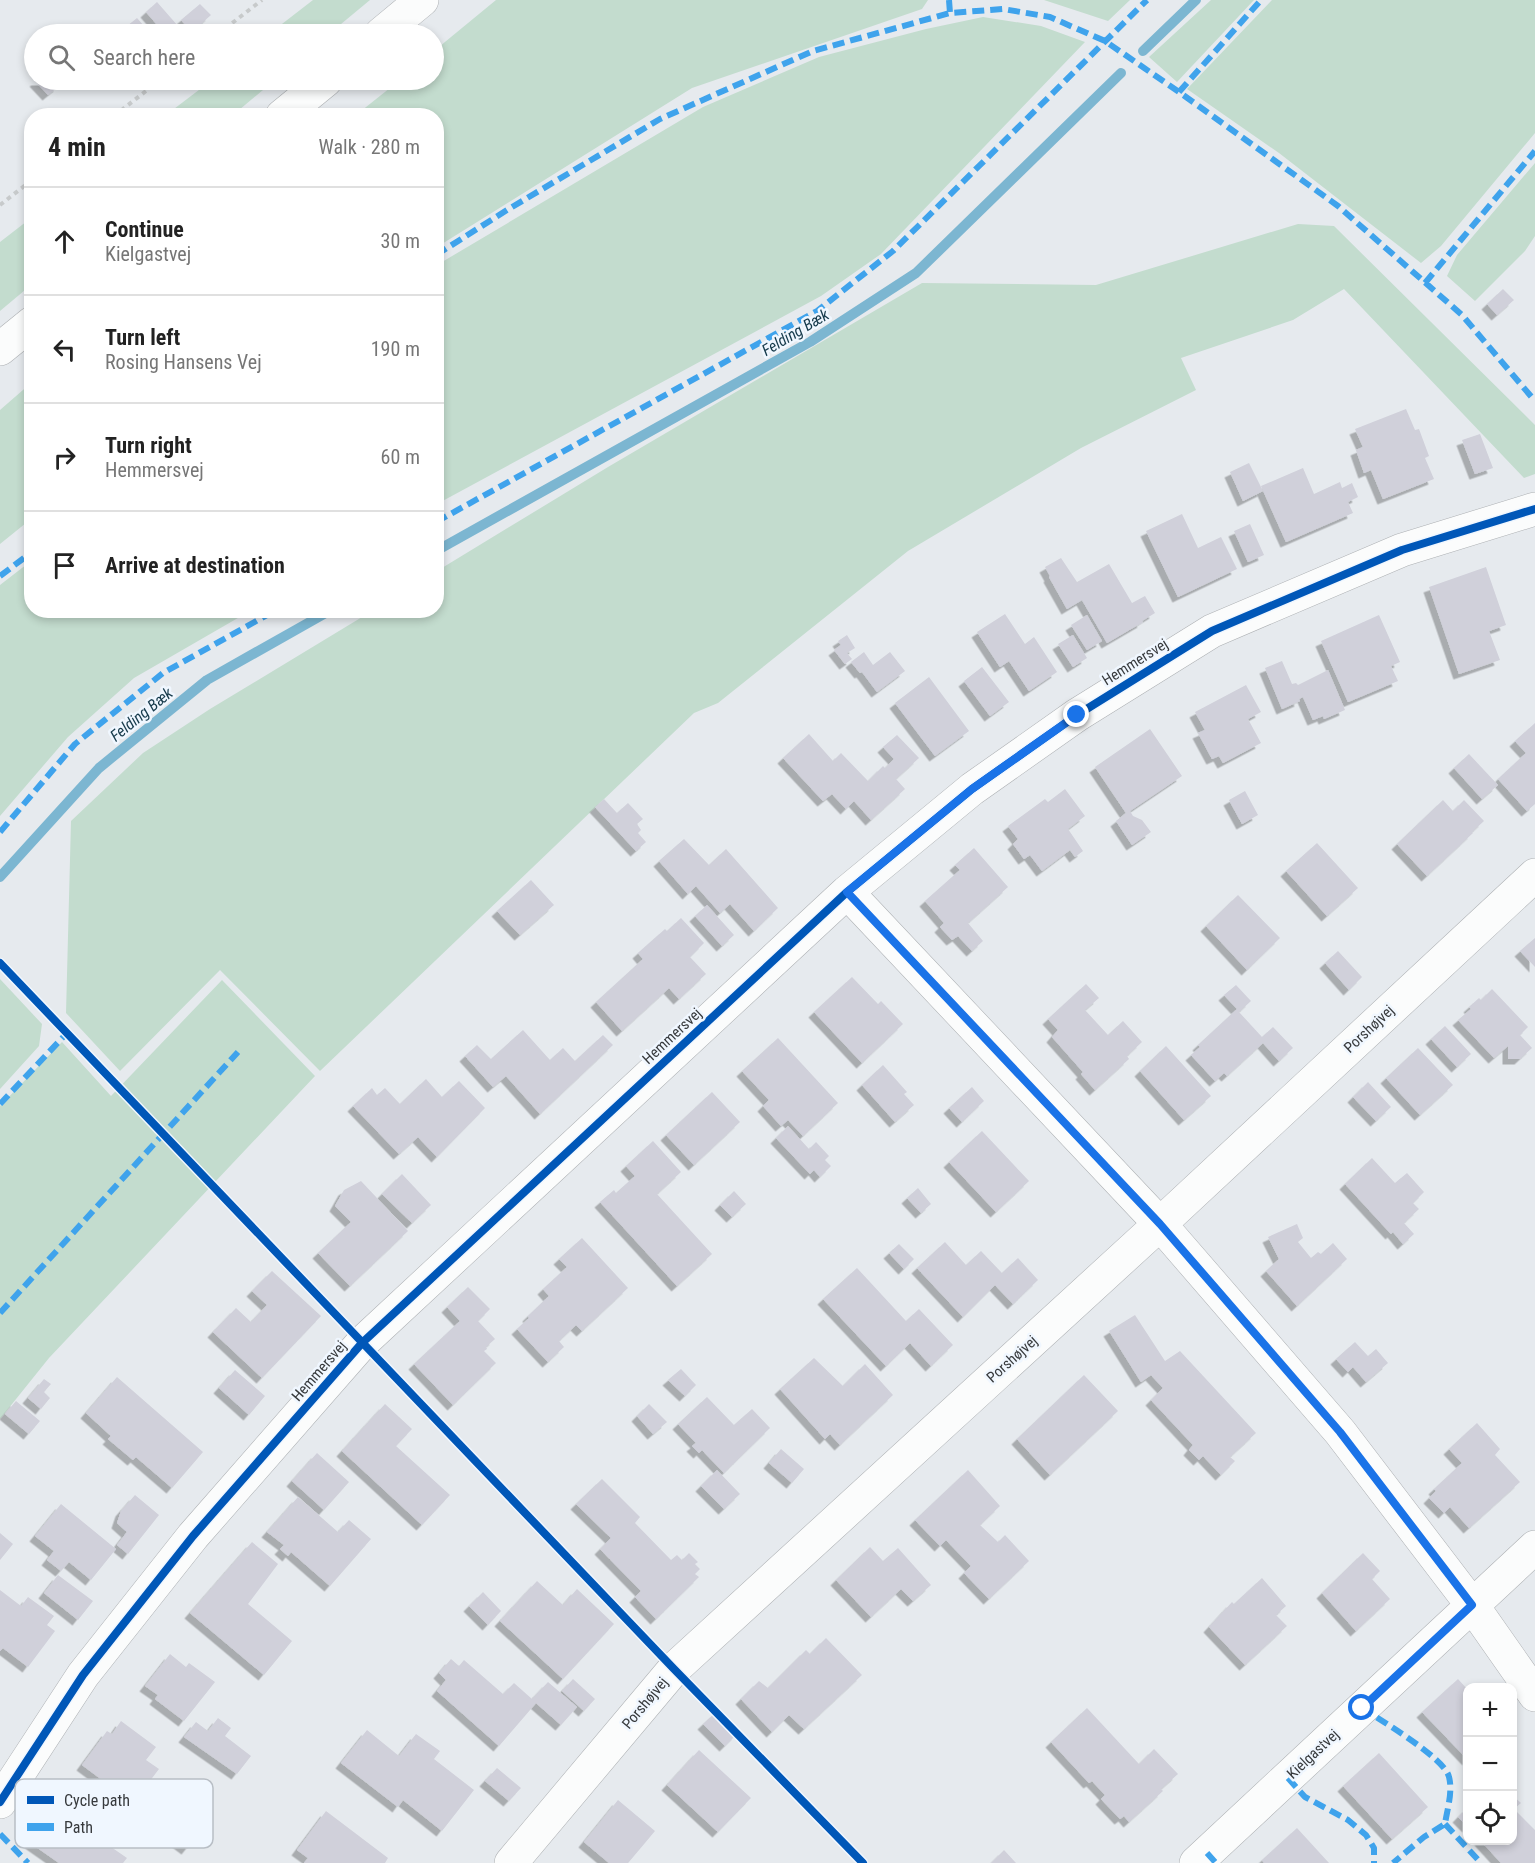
<!DOCTYPE html>
<meta charset="utf-8">
<style>
:root{--surface:#fff;--page:#f2f2f2;--text:#222;--muted:#767676;--line:#e0e0e0}
body{margin:0;font-family:"Roboto Condensed",sans-serif;background:var(--page);color:var(--text)}
.controls{position:absolute;right:18px;bottom:18px;display:grid;overflow:hidden;border-radius:12px;box-shadow:0 3px 9px #0003}
.controls button{width:54px;height:54px;display:grid;place-items:center;padding:0;border:0;border-bottom:2px solid var(--line);background:var(--surface);color:var(--text);font:30px sans-serif}
.stop{position:absolute;width:18px;height:18px;margin:-14px;border:4px solid #1a73e8;border-radius:50%;background:#fff}
.stop.end{background:#1a73e8;border-color:#fff;box-shadow:0 2px 6px #0008}
.list{margin:0;padding:0;list-style:none}
h2{display:flex;justify-content:space-between;align-items:center;height:78px;margin:0;padding:0 24px;font-size:26px}
h2 small{font-size:20px;font-weight:400;color:var(--muted)}
.list li{display:grid;grid-template-columns:39px 1fr auto;gap:18px;align-items:center;box-sizing:border-box;height:108px;padding:0 24px;border-top:2px solid var(--line)}
.list b{display:block;font-size:22px;white-space:nowrap}
.list p{margin:0;font-size:20px;white-space:nowrap;color:var(--muted)}
.list em{font-size:20px;font-style:normal;color:var(--muted)}
.icon{flex:none;width:33px;height:33px;fill:none;stroke:currentColor;stroke-width:2;stroke-linecap:round;stroke-linejoin:round}
.map{position:relative;flex:none;width:1535px;height:1863px;overflow:hidden}
.search{position:absolute;background:var(--surface);box-shadow:0 3px 9px #0003;left:24px;top:24px;width:420px;height:66px;display:flex;align-items:center;gap:15px;box-sizing:border-box;padding:0 21px;border-radius:33px;color:var(--muted);font-size:22px}
.panel{position:absolute;background:var(--surface);box-shadow:0 3px 9px #0003;left:24px;top:108px;width:420px;height:510px;border-radius:24px}
.map>svg:first-child{display:block}
.green{fill:#c3dcce}
.lines{fill:none;stroke-linecap:round;stroke-linejoin:round}
.stream{stroke:#7cb6d1;stroke-width:10}
.building{fill:#d0d0da;filter:url(#shadow)}
.minor-casing{stroke:#adb0b3;stroke-width:34}
.path{stroke:#c7cacb;stroke-width:4;stroke-dasharray:4.5 4.5;stroke-linecap:butt}
.minor{stroke:#fbfcfc;stroke-width:33}
.quiet{stroke:#3fa3ec;stroke-width:6;stroke-dasharray:12 6;stroke-linecap:butt}
.cycleway-casing{stroke:#f0f7ff;stroke-width:11}
.cycleway{stroke:#0057b8;stroke-width:8}
.route{stroke:#1a73e8;stroke-width:8}
.labels{text-anchor:middle;stroke-width:5;stroke-linejoin:round;paint-order:stroke}
.street-label{font-size:15px;fill:#373a3d;stroke:#f0f7ff}
.water-label{font-size:16px;font-style:italic;fill:#15394a;stroke:#f0f7ff}
.key{fill:#f0f7ff;stroke:#b8bec5;stroke-width:1.5}
.key-label{font-size:16px;fill:#373a3d}
</style>
<div class="map">
<svg width="1535" height="1863" viewBox="0 0 1535 1863">
<defs>
<filter id="shadow"><feDropShadow dx="-5.5" dy="5.5" stdDeviation="0" flood-color="#0004"/></filter>
</defs>
<rect width="100%" height="100%" fill="#e6eaee"/>
<path class="green" d="M313,0H370L329,34H269Z
M496,0H928L922,9L692,88L437,247L436,116L356,115L400,80H434V51Z
M1044,0H1130L1108,21Z
M1211,0H1254L1177,82L1149,57Z
M1272,0H1535V133L1441,246L1421,263L1279,153L1187,89Z
M983,17L1041,26L1085,42L881,254L821,296L437,504V265L703,107L819,57L926,29Z
M212,80H275L233,115H166Z
M1535,163V236L1525,251L1475,301L1447,276L1457,255Z
M31,218V285L0,311V242Z
M1298,224L1334,226L1535,425V474L1524,478L1344,289L1293,320L1181,358L1196,390L1081,448L908,551L718,703L694,713L320,1071L220,970L120,1071L66,1013L71,821L143,753L210,709L372,611L436,610L437,571L608,467L922,283L1096,285Z
M31,383V519L0,544V410Z
M31,561L32,610L250,611L134,678L68,737L0,816V585Z
M0,979L42,1024L39,1046L0,1089Z
M222,980L315,1076L49,1358L0,1419V1106L62,1042L111,1096Z"/>
<g class="lines">
<path class="stream" d="M1143,51L1196,0
M436,551L810,342L916,273L1121,73
M0,877L99,768L207,680L331,610"/>
</g>
<path class="building" d="M157,2L185,34H165L146,12Z
M200,4L211,15L192,32L181,20Z
M137,18L151,34H117Z
M37,80H53L59,86L48,95L35,81Z
M1503,289L1514,300L1497,315L1487,304Z
M1406,409L1415,430L1419,429L1429,456L1425,458L1434,479L1383,499L1371,470L1364,473L1356,450L1363,447L1355,429Z
M1480,434L1493,468L1475,474L1462,440Z
M1249,463L1263,491L1243,501L1230,472Z
M1303,468L1314,494L1340,482L1342,488L1352,483L1358,497L1348,502L1353,513L1286,542L1261,486Z
M1182,514L1198,548L1221,537L1237,569L1178,597L1146,531Z
M1250,524L1264,555L1248,562L1234,531Z
M1061,558L1077,582L1109,564L1132,603L1145,596L1155,613L1142,621L1143,622L1107,643L1082,600L1067,609L1049,577L1050,576L1045,567Z
M1486,567L1506,625L1489,631L1500,660L1459,674L1429,587Z
M1005,614L1025,644L1034,637L1057,672L1029,691L1009,661L1000,667L977,632Z
M1087,615L1102,641L1087,650L1071,625Z
M1379,615L1400,662L1391,666L1398,681L1348,702L1321,641Z
M847,635L855,648L847,653L852,659L845,664L834,650L841,645L838,641Z
M1073,635L1087,658L1073,667L1058,644Z
M864,652L873,665L890,652L905,671L877,692L862,672L860,673L851,662Z
M1282,661L1292,684L1296,683L1298,685L1328,670L1345,710L1324,719L1323,716L1313,720L1303,697L1299,699L1300,701L1282,709L1265,668Z
M982,667L1009,702L990,716L964,681Z
M929,677L969,731L935,756L895,703Z
M1246,685L1261,712L1248,719L1261,743L1223,763L1219,756L1212,759L1198,733L1205,730L1195,712Z
M1535,723V804L1527,811L1498,779L1526,753L1515,741Z
M1150,729L1182,776L1130,811L1133,816L1142,820L1151,832L1132,845L1116,821L1126,813L1095,767Z
M809,734L833,761L841,753L868,781L883,766L885,768L894,759L883,747L897,735L919,758L896,779L905,789L871,820L854,801L846,809L832,794L823,801L783,758Z
M1469,754L1498,785L1482,799L1454,768Z
M1065,789L1085,816L1068,829L1083,851L1075,857L1070,850L1042,871L1030,855L1024,859L1013,844L1018,839L1008,826L1045,799L1048,802Z
M1245,791L1258,815L1242,824L1229,800Z
M604,799L617,813L628,803L643,819L637,824L641,830L638,833L646,842L636,851L595,807Z
M1443,800L1453,811L1464,800L1484,821L1472,832L1473,833L1427,876L1397,844Z
M684,839L709,865L726,849L778,908L754,931L730,904L720,913L696,886L688,894L659,861Z
M1317,843L1358,888L1327,916L1286,871Z
M974,848L1008,887L968,923L983,941L972,951L958,936L952,940L940,927L944,923L925,901L960,870L955,865Z
M531,880L554,905L520,935L497,911Z
M1238,895L1280,938L1247,970L1206,926Z
M707,905L734,935L722,946L695,916Z
M681,918L704,943L690,957L706,974L679,999L669,988L622,1031L596,1002L643,959L638,953L665,929L667,931Z
M1535,938V967L1520,951Z
M1338,951L1362,977L1349,990L1325,963Z
M852,977L878,1004L881,1001L903,1024L862,1063L814,1012Z
M1086,984L1099,998L1085,1010L1108,1035L1123,1021L1142,1042L1127,1056L1129,1059L1095,1090L1081,1074L1083,1072L1052,1037L1058,1030L1048,1019Z
M1236,985L1251,1001L1239,1012L1262,1037L1273,1027L1293,1048L1279,1061L1263,1043L1227,1076L1224,1073L1215,1081L1191,1055L1200,1047L1198,1045L1237,1009L1224,995Z
M1492,989L1528,1027L1520,1035L1532,1048L1520,1059H1508V1046L1494,1058L1458,1020L1471,1009L1469,1007L1479,998L1481,1000Z
M1445,1026L1471,1054L1457,1067L1431,1039Z
M523,1030L550,1060L563,1048L575,1061L603,1035L613,1045L540,1114L506,1076L493,1087L465,1056L477,1045L491,1059Z
M778,1038L838,1103L803,1136L788,1120L781,1126L763,1106L769,1100L742,1071Z
M1166,1046L1211,1096L1184,1120L1140,1071Z
M1418,1048L1453,1085L1420,1115L1386,1078Z
M883,1065L907,1092L904,1094L914,1105L895,1122L862,1085Z
M426,1079L442,1097L459,1081L485,1108L437,1157L418,1137L399,1154L353,1106L372,1088L377,1095L385,1088L400,1104Z
M1368,1082L1391,1107L1376,1121L1353,1097Z
M972,1087L984,1101L962,1122L949,1108Z
M712,1092L740,1122L694,1165L666,1135Z
M788,1126L809,1149L816,1142L829,1156L825,1160L831,1166L820,1177L814,1170L810,1174L776,1138Z
M982,1131L1029,1181L996,1212L949,1162Z
M653,1141L681,1172L657,1194L712,1254L677,1286L600,1202L614,1190L616,1193L635,1176L626,1166Z
M1372,1158L1395,1183L1407,1173L1424,1192L1413,1203L1419,1209L1404,1223L1414,1234L1403,1244L1393,1232L1391,1234L1345,1184Z
M402,1174L431,1205L412,1223L382,1194Z
M361,1181L408,1231L350,1286L318,1253L351,1222L335,1206L344,1190Z
M918,1188L931,1204L921,1213L907,1198Z
M734,1191L746,1204L732,1217L720,1205Z
M1297,1224L1303,1238L1298,1242L1311,1258L1318,1252L1321,1254L1333,1243L1347,1259L1297,1306L1266,1271L1279,1259L1268,1237Z
M582,1238L628,1288L582,1331L576,1325L559,1341L564,1347L548,1362L517,1329L529,1318L528,1316L549,1296L543,1289L567,1267L559,1259Z
M945,1242L966,1265L981,1251L1002,1273L1018,1258L1038,1280L1013,1304L995,1285L963,1317L917,1268Z
M899,1244L914,1259L904,1269L889,1253Z
M857,1268L906,1321L919,1309L953,1345L931,1366L910,1343L886,1366L823,1299Z
M272,1271L321,1316L262,1378L213,1332L236,1308L251,1322L267,1305L252,1291Z
M468,1287L490,1309L478,1321L495,1339L486,1347L487,1349L484,1351L496,1363L453,1405L414,1364L460,1321L447,1307Z
M1135,1315L1165,1361L1180,1351L1256,1433L1230,1457L1235,1461L1221,1475L1203,1456L1199,1460L1189,1450L1193,1445L1151,1400L1163,1388L1151,1375L1141,1382L1109,1331Z
M1355,1342L1368,1356L1376,1349L1388,1363L1366,1382L1353,1367L1348,1372L1336,1359Z
M814,1358L843,1386L865,1364L893,1395L840,1445L830,1434L825,1439L780,1389Z
M681,1369L696,1385L685,1396L668,1380Z
M235,1370L265,1396L249,1415L219,1388Z
M1084,1375L1118,1411L1050,1475L1017,1439Z
M117,1377L203,1452L172,1488L136,1457L133,1460L108,1439L111,1436L86,1413Z
M44,1379L51,1384L44,1392L50,1398L41,1409L28,1398Z
M707,1397L734,1425L752,1409L770,1428L724,1473L702,1450L699,1453L692,1446L696,1443L678,1424Z
M16,1401L40,1421L29,1434L5,1414Z
M385,1404L412,1429L396,1446L450,1495L422,1525L342,1451Z
M649,1404L667,1422L653,1434L637,1416Z
M1477,1423L1500,1449L1495,1455L1520,1482L1469,1528L1450,1507L1444,1513L1429,1498L1436,1491L1434,1489L1462,1463L1449,1449Z
M781,1449L804,1469L792,1483L769,1463Z
M317,1453L349,1482L324,1510L292,1481Z
M717,1470L740,1494L724,1509L701,1486Z
M968,1470L1000,1506L980,1525L998,1542L1005,1535L1029,1561L989,1599L964,1573L971,1566L946,1540L940,1546L915,1520Z
M602,1479L640,1517L635,1523L671,1560L677,1555L682,1560L689,1553L698,1562L695,1564L700,1569L695,1574L699,1577L656,1619L635,1597L641,1591L600,1549L611,1538L576,1504Z
M135,1495L159,1515L128,1554L117,1545L127,1532L117,1523L121,1511Z
M298,1497L338,1532L349,1520L371,1539L330,1586L291,1552L288,1556L280,1549L284,1545L267,1532Z
M61,1504L116,1549L91,1580L69,1562L61,1571L47,1560L54,1551L35,1536Z
M0,1533L13,1544L0,1560Z
M252,1542L278,1564L248,1604L292,1641L264,1675L190,1613Z
M870,1547L883,1561L898,1548L931,1585L913,1601L901,1589L871,1617L836,1580Z
M1363,1553L1380,1571L1372,1579L1390,1599L1356,1631L1322,1593Z
M58,1575L93,1601L78,1620L44,1593Z
M1262,1578L1286,1606L1276,1615L1287,1626L1245,1665L1209,1627L1232,1602L1234,1604Z
M537,1581L563,1605L577,1589L614,1624L563,1679L500,1621Z
M0,1590L21,1606L28,1597L54,1616L47,1625L55,1631L28,1667L3,1648L0,1651Z
M483,1592L501,1611L488,1625L469,1606Z
M826,1638L862,1675L804,1729L789,1715L772,1732L741,1699L759,1681L768,1688L806,1650L810,1654Z
M170,1654L186,1667L189,1663L215,1682L184,1721L155,1699L158,1695L145,1686Z
M451,1659L459,1666L464,1660L503,1694L514,1683L532,1699L548,1682L577,1707L561,1725L536,1703L499,1746L437,1691L446,1680L439,1673Z
M573,1679L595,1699L584,1711L562,1691Z
M1458,1679L1468,1690V1760L1422,1712Z
M1087,1708L1139,1764L1154,1749L1178,1774L1161,1789L1163,1791L1129,1822L1124,1816L1120,1819L1101,1799L1105,1795L1092,1781L1089,1783L1051,1742Z
M716,1712L737,1734L725,1746L703,1724Z
M218,1718L231,1728L225,1736L251,1756L237,1774L184,1737L196,1722L208,1731Z
M121,1721L156,1747L146,1760L159,1769L133,1803L82,1765L107,1731L112,1734Z
M367,1730L399,1756L416,1734L440,1751L434,1759L474,1790L442,1831L403,1800L398,1807L341,1763Z
M699,1750L751,1798L718,1832L667,1785Z
M1379,1753L1428,1807L1392,1839L1343,1786Z
M497,1768L521,1788L509,1801L485,1781Z
M73,1783L115,1814L98,1838L127,1858L123,1863H59L29,1842Z
M1512,1795L1521,1803L1514,1809L1535,1830V1863H1501L1480,1840H1512Z
M618,1800L655,1831L628,1863H609L584,1842Z
M1468,1807V1827L1458,1817Z
M326,1811L388,1858L385,1863H304L308,1858L297,1850Z
M188,1823L200,1833L187,1849L175,1840Z
M1297,1828L1329,1863H1264L1262,1860Z
M1004,1850L1016,1863H991Z"/>
<g class="lines">
<defs>
<path id="minor" d="M381,34L422,0
M282,116L326,80
M0,349L32,323
M847,892L1160,1224L1340,1432L1472,1605L1535,1695
M0,1802L83,1675L193,1536L362,1343L847,892L972,789L1077,715L1212,631L1402,550L1535,509
M511,1863L674,1669L1160,1224L1535,875
M1196,1863L1535,1547"/>
</defs>
<use href="#minor" class="minor-casing"/>
<path class="path" d="M218,34L262,0
M114,116L160,80
M0,205L32,180"/>
<use href="#minor" class="minor"/>
<path class="quiet" d="M949,0L950,13
M1179,92L1261,0
M436,255L507,210L660,119L813,51L950,13L1003,9L1050,17L1105,41L1179,92L1338,206L1462,315L1535,401
M1425,283L1535,151
M436,522L817,311L893,251L1147,0
M0,576L32,552
M0,832L75,744L163,673L276,610
M0,1104L67,1033
M0,1313L238,1052
M1362,1708C1380,1720 1445,1758 1449,1777C1453,1792 1447,1810 1445,1824L1424,1837L1393,1863
M1288,1778L1305,1797L1348,1820L1366,1835L1374,1848V1863
M1445,1824L1481,1863
M0,1834L28,1863
M1207,1853L1216,1863"/>
<defs>
<path id="cycleway" d="M0,963L674,1669L863,1863
M0,1802L83,1675L193,1536L362,1343L847,892L972,789L1077,715L1212,631L1402,550L1535,509"/>
</defs>
<use href="#cycleway" class="cycleway-casing"/>
<use href="#cycleway" class="cycleway"/>
</g>
<g class="lines">
<path class="route" d="M1077,715L972,789L847,892L1160,1224L1340,1432L1472,1605L1362,1708"/>
</g>
<g class="labels">
<g class="street-label">
<text transform="translate(1135 662) rotate(-32)" y="5">Hemmersvej</text>
<text transform="translate(1369 1029) rotate(-43)" y="5">Porshøjvej</text>
<text transform="translate(672 1036) rotate(-43)" y="5">Hemmersvej</text>
<text transform="translate(1012 1359) rotate(-42)" y="5">Porshøjvej</text>
<text transform="translate(319 1371) rotate(-49)" y="5">Hemmersvej</text>
<text transform="translate(645 1703) rotate(-50)" y="5">Porshøjvej</text>
<text transform="translate(1313 1754) rotate(-43)" y="5">Kielgastvej</text>
</g>
<g class="water-label">
<text transform="translate(795 332) rotate(-31)" y="6">Felding Bæk</text>
<text transform="translate(141 714) rotate(-39)" y="6">Felding Bæk</text>
</g>
</g>
<rect x="15" y="1779" width="198" height="69" rx="9" class="key"/>
<rect x="27" y="1796" width="27" height="8" fill="#0057b8"/>
<rect x="27" y="1823" width="27" height="8" fill="#3fa3ec"/>
<g class="key-label">
<text x="64" y="1806">Cycle path</text>
<text x="64" y="1833">Path</text>
</g>
</svg>
<div class="controls">
<button>+</button>
<button>−</button>
<button><svg class="icon" aria-label="locate" viewBox="0 0 24 24"><circle cx="12" cy="12" r="6"/><path d="M12 2v4M12 18v4M2 12h4M18 12h4"/></svg></button>
</div>
<div class="stop" style="left:1362px;top:1708px"></div>
<div class="stop end" style="left:1077px;top:715px"></div>
<div class="search"><svg class="icon" aria-label="search" viewBox="0 0 24 24"><circle cx="10" cy="10" r="6"/><path d="M15 15l6 6"/></svg>Search here</div>
<section class="panel">
<h2>4 min<small>Walk · 280 m</small></h2>
<ul class="list">
<li><svg class="icon" aria-label="ahead" viewBox="0 0 24 24"><path d="M12 20V5M6 11l6-6 6 6"/></svg><div><b>Continue</b><p>Kielgastvej</p></div><em>30 m</em></li>
<li><svg class="icon" aria-label="left" viewBox="0 0 24 24"><path d="M17 20v-9H6M10 6l-5 5 5 5"/></svg><div><b>Turn left</b><p>Rosing Hansens Vej</p></div><em>190 m</em></li>
<li><svg class="icon" aria-label="right" viewBox="0 0 24 24"><path d="M7 20v-9h11M14 6l5 5-5 5"/></svg><div><b>Turn right</b><p>Hemmersvej</p></div><em>60 m</em></li>
<li><svg class="icon" aria-label="arrive" viewBox="0 0 24 24"><path d="M6 21V4h12l-3 4 3 4H6"/></svg><div><b>Arrive at destination</b></div></li>
</ul>
</section>
</div>
